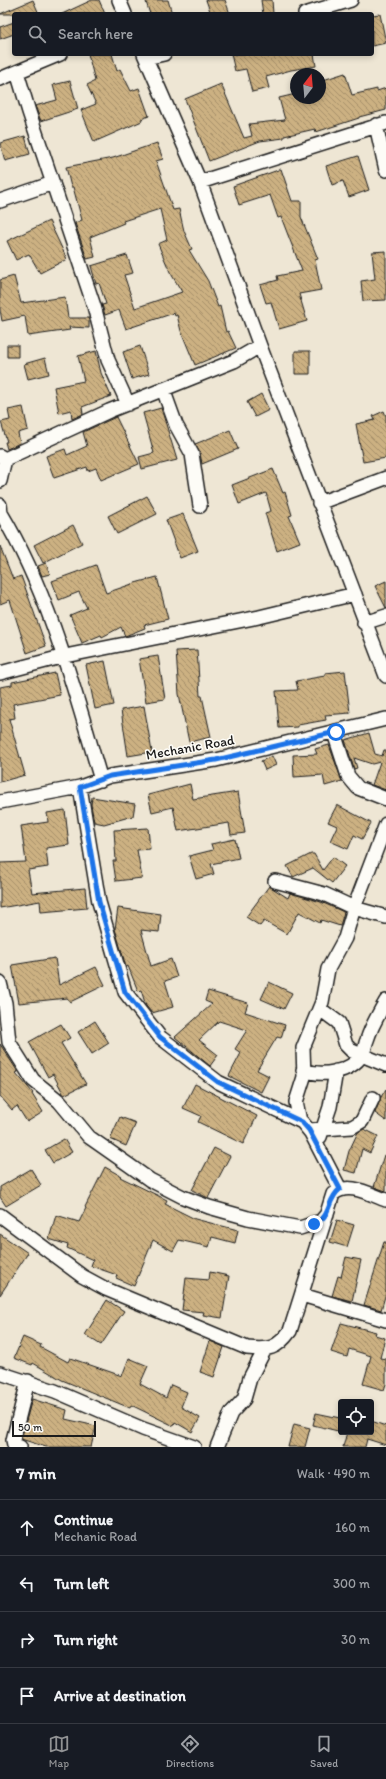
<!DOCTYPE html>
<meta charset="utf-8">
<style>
:root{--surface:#171b24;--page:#242831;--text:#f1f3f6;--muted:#9ea1a6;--line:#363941;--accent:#919294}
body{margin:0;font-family:Itim,sans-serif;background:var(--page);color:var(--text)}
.controls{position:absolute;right:12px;bottom:12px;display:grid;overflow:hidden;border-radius:4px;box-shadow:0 2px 6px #0003}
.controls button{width:36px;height:36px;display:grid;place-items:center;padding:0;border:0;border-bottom:1px solid var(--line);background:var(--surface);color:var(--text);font:20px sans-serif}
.compass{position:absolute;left:290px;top:68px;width:36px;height:36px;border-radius:50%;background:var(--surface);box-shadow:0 2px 6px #0003;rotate:16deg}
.scale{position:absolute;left:12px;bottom:10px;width:84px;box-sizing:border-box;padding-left:4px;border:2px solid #1c1c1c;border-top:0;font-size:11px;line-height:14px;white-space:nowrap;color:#1c1c1c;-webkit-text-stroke:3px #fdfcf7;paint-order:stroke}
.stop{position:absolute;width:12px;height:12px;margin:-9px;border:3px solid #1a73e8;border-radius:50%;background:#fff}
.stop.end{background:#1a73e8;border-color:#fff;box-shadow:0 1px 4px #0008}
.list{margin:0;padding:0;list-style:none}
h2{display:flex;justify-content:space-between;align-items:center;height:52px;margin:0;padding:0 16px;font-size:17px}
h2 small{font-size:13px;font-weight:400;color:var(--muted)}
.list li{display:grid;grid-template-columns:26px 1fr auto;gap:12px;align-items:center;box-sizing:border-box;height:56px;padding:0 16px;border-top:1px solid var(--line)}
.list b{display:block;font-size:15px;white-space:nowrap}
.list p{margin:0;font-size:13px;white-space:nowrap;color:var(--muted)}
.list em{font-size:13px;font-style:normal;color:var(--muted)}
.icon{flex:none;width:22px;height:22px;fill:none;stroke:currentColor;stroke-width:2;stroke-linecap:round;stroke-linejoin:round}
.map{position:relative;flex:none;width:386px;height:1447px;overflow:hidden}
.search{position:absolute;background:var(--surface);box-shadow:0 2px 6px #0003;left:12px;right:12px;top:12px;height:44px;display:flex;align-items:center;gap:10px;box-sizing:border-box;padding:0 14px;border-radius:4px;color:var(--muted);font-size:15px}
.sheet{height:276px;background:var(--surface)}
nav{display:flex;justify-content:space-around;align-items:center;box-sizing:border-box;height:56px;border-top:1px solid var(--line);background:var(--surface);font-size:11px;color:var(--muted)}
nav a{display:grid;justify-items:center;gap:2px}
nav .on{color:var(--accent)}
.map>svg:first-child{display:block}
.building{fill:url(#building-back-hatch);stroke:#1c1c1c}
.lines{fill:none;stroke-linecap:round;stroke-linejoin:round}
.street-casing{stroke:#1c1c1c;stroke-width:16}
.street{stroke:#fdfcf7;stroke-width:13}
.route{stroke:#1a73e8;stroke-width:5}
.labels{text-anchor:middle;stroke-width:3;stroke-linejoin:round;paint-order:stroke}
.street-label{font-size:14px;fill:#1c1c1c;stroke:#fdfcf7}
</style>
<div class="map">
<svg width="386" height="1447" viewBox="0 0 386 1447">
<defs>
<pattern id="building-back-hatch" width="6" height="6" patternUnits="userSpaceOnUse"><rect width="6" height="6" fill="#ccb182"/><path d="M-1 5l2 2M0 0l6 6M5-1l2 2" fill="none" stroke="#a58f6a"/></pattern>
</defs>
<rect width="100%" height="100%" fill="#eee6d4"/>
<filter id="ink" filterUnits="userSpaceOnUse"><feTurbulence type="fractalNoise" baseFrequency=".025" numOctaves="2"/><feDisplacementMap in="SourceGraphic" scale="8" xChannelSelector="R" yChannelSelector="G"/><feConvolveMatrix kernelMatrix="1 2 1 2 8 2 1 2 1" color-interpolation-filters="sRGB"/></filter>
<g filter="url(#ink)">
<path class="building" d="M33,0L39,14H0Z
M92,0H99L105,14H62Z
M152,0H168L172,14H150L146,2Z
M206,0H225L230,14H211Z
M261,0H272L273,14H263Z
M380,14L386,43L372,46V15Z
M14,22V34L0,39V27Z
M88,54H112L117,71L120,69L131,91L139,88L149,116L141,119L142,121L94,142L81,110L96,104L87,85L95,81Z
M231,54H314L316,66L291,70L266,77L269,88L252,92L246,69L235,71Z
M345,73L352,95L377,89V91L386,88V110L359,117V118L316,132L315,129L284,136V138L260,141L209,161L185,99L221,84L244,138L252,136L249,124L285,120L279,98L296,94V98H320V81Z
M70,81L78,109L41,121L35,106L57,100L53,85Z
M25,136L30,154L5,161L0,143Z
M157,143L163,159L156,161L173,210L179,209L184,231L192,249L189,250L208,281L218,307L220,306L226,332L228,331L236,348L195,365L181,331L177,315L175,316L174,313L126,329L119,310L105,315L102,305L106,304L99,283L96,284L91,266L127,255L133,273L124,275L135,308L182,292L170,272L158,244L167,240L160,209L123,221L124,223L90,237L95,257L87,259L75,223L82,220L73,187H71L66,167L113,158Z
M358,156L369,190L349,197L343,181L332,185L326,166Z
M281,169L292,201H301V217L318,259L315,260L321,290L299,294L307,321L279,329L271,302L266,303L260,285L278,280L277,276L302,271L281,217L278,218L270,195L239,205L233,186Z
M49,221L67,259L40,273L29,254L16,260L7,241Z
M386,251V300L363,301L361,281L375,279L372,252Z
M14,276L21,303L65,297L68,318H89V328L69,327L70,330L28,336L25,316L2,321L0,310V280Z
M7,345H18V357H7Z
M140,346L149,374L132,379L123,352Z
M96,351L101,373L111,396L82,407L83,414L72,419L71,410L59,413L54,387L84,381L78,356Z
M295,351H310V374H295Z
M45,358L49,374L28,379L24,364Z
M261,394L269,410L255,417L247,402Z
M23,407L28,430L18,433L20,443L7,449L5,442H7L1,422L10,420L8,410Z
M161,408L177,460L142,469L139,457L154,453L143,413Z
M384,411L386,416V458L363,462L356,424L375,420L373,416Z
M116,417L139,464L101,480L96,468L88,471L87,467L54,478L46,456L65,449L67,455L87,446L83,432Z
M230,430L238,449L202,464L200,453L195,444Z
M273,469L283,493L285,492L292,515L289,516L300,542L277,551L265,513L271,511L266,493L239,504L232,485Z
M147,496L157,514L117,534L108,516Z
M183,514L198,551L180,558L166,520Z
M73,525L82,543L43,563L34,545Z
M0,546L13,579L21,576L46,646L27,653L10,600L0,604Z
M46,563L50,574L42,576L38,566Z
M96,565L106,593L135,583L157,577L168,619L144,625L145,628L125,636L121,627L102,637L101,635L82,643L70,615L87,608L79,592L59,600L52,581Z
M386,581V608L375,586Z
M197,650L200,696H202L211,737L189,742L179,694L176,651Z
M158,656L165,699L146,702L139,659Z
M105,661L114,705L95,709L86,665Z
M345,671L350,713L325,715L326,720L298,725V727L279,728L276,691L298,690L296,681L325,676V673Z
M55,673L60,695L13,704L15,718L9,719L25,775L0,782V687L12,685V682Z
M144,706L152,752L128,756L121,710Z
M369,733L375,754L382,756L384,750H386V790L372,785L380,762L372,764L354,758L357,768L354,769L345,740Z
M329,745L342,781L325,786L323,775L294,777L293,755L317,754L315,749Z
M272,756L276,765L265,770L261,761Z
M190,784L193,799L238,792L245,833L231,835L229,823L178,831L173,807L152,812L148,795Z
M92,797L135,804L133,816L104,824L94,822L91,805Z
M337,805L371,823L362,839L354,835L348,849L330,841L337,826L328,822Z
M65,810L69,845L46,848L48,867L28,870L32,893L85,888L87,908L41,912L40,901L0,908V863L26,862L21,826L48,822L47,813Z
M148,828L150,849L137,850L142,878L116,881L113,861H116L114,830Z
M235,839L239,858L211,864L214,874L196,879L189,856L213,850L211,844Z
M311,854H314L323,870L333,857L345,866L332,883L313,868L293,877L287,866Z
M269,886L288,898L290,893L321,902L344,912L340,926L321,920L320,923L299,912L287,934L264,921L260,926L246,917Z
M118,908L161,914L159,932L141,930L151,966L171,959L177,977L165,981L173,1007L152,1013L146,1006L141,990L138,991L128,966L126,967L115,929Z
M55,958L59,985L96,967L105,985L70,1002L67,998L19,1003L12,965Z
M269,982L292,993L284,1009L261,999Z
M208,991L248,1003L245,1012L285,1025L281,1038L277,1037L257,1070L269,1076L261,1092L229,1076L241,1053L235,1049L247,1030L219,1021L199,1040L218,1055L210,1066L175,1037L212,1004L205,1001Z
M95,1021L109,1043L92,1054L78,1032Z
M61,1024L70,1038L61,1043L86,1084L64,1095L53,1074L48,1077L29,1042Z
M0,1044L18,1072L16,1073L33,1093L32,1094L43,1112L27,1122L17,1106L12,1110L0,1096Z
M195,1084L257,1116L243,1144L198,1122L201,1116L183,1108Z
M386,1089V1121L375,1113L381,1097Z
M120,1117L136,1123L126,1146L110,1139Z
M364,1129L378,1136L370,1153L362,1149L356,1173L344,1170L349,1151L358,1132Z
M64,1139L72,1152L53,1163L45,1150Z
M214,1148L230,1156L208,1198L192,1190Z
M384,1155H386V1191L374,1187Z
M105,1167L121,1176L120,1177L167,1200L165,1204L195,1219L238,1230L235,1243L212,1237L209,1247L179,1240L173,1251L153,1240L134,1286L116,1278L117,1275L91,1266L93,1260L67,1248L68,1245L49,1239L56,1215L79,1222L86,1208L85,1207Z
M31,1169L41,1185L6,1206L0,1197V1187Z
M337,1220L354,1225L347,1247L330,1242Z
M0,1234L28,1253L0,1295Z
M384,1242H386V1293L381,1310L364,1305Z
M346,1257L361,1260L352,1301L332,1296L338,1276L341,1277Z
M210,1272L229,1276L222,1318L203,1315L204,1312L182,1310L186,1278L209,1280Z
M107,1300L124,1311L101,1345L85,1335Z
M341,1323L376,1332L375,1335L385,1338L380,1358L386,1359V1384L384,1390L363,1384L371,1356L349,1349L347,1357L331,1352Z
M23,1337L41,1345L40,1347L68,1362L70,1358L122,1376L129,1358L148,1366L140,1384L166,1398L171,1385L187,1392L181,1407L200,1418L192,1432L175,1422L174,1426L131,1405L130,1408L62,1380L33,1363L32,1365L14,1358Z
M210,1341L224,1347L214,1377L200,1372Z
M32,1399L67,1410L65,1419L96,1426L91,1447H46L21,1439Z
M316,1413L340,1418L338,1431L313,1425Z
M371,1421L386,1426V1445L367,1439L365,1447H343L347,1432H371Z
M294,1424L310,1428L305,1447H288Z"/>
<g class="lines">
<defs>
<path id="street" d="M119,0L125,14
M305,14L351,0
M144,54L200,182L260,346L386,676
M146,58L164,54
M17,72L29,112L94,306L108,360L128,404
M0,79L60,54
M376,125L386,170
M200,182L386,123
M0,201L53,183
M163,389L176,425L192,454L200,506
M0,456L5,459L109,411L234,361L260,346
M0,481L5,459
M319,503L386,478
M0,505L1,513C50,595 74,689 101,780
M364,623L386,616
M0,673L65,656L259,617L355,594
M334,733L348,776L358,788L386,799
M80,787L99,902L125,992L160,1037L218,1082L302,1122L311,1133L340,1189
M0,802L80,787L110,776L216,760L386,719
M275,881L324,894L354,908L386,917
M0,983L5,1003L9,1042L33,1080L59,1101L89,1137L129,1165L150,1180L183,1197L209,1207L248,1218L300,1228L321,1221L327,1214
M320,1009L339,1023L346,1045L352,1051L386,1065
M303,1070C321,1077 350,1073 362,1055C365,1051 365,1044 367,1040C371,1027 379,1013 386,1001
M300,1121L296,1102L304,1077L303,1048L322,1002L328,969L345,938L354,908L386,824
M309,1130L352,1127L362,1121L373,1098
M320,1137L330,1107L336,1071
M0,1215L82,1276L106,1289L247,1348C269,1350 277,1349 290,1331L333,1194C348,1181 369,1194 386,1200
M302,1295L386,1320
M0,1373L55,1391L143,1429L194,1447
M20,1447L14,1445L13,1440L28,1381
M217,1447L231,1413L244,1399L250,1378L265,1349"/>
</defs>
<use href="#street" class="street-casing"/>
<use href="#street" class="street"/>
</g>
</g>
<g class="lines" filter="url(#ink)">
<path class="route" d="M314,1224C332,1217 326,1200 340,1189L309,1130L302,1122L218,1082L160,1037L125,992L99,902L80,787L110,776L216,760L336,732"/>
</g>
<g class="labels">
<g class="street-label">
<text transform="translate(190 747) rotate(-10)" y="5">Mechanic Road</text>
</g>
</g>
</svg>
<div class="controls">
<button><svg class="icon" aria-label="locate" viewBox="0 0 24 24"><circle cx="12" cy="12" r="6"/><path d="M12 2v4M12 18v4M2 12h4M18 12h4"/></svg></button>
</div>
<svg class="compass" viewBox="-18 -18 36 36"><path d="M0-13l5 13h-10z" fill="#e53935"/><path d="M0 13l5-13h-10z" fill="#9ea1a6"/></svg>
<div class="scale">50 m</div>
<div class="stop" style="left:336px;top:732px"></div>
<div class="stop end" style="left:314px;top:1224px"></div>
<div class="search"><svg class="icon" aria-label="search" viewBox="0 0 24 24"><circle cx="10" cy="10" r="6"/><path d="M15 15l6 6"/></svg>Search here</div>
</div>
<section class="sheet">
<h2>7 min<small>Walk · 490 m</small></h2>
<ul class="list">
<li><svg class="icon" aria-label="ahead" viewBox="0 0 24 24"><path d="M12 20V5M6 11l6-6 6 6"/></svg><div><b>Continue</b><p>Mechanic Road</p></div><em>160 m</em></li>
<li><svg class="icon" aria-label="left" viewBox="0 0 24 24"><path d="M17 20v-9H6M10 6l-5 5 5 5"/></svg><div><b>Turn left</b></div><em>300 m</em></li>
<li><svg class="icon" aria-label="right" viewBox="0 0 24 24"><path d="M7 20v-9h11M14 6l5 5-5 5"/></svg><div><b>Turn right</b></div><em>30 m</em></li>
<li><svg class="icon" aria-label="arrive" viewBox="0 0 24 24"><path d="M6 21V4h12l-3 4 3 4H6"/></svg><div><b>Arrive at destination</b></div></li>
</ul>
</section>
<nav>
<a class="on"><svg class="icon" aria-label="map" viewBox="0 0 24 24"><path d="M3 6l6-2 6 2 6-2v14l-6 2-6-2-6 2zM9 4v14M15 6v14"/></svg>Map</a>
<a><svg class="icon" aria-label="directions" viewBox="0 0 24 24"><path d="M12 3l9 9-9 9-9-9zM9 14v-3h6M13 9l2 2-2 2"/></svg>Directions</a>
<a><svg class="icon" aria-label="saved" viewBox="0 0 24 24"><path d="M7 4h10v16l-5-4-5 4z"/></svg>Saved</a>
</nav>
